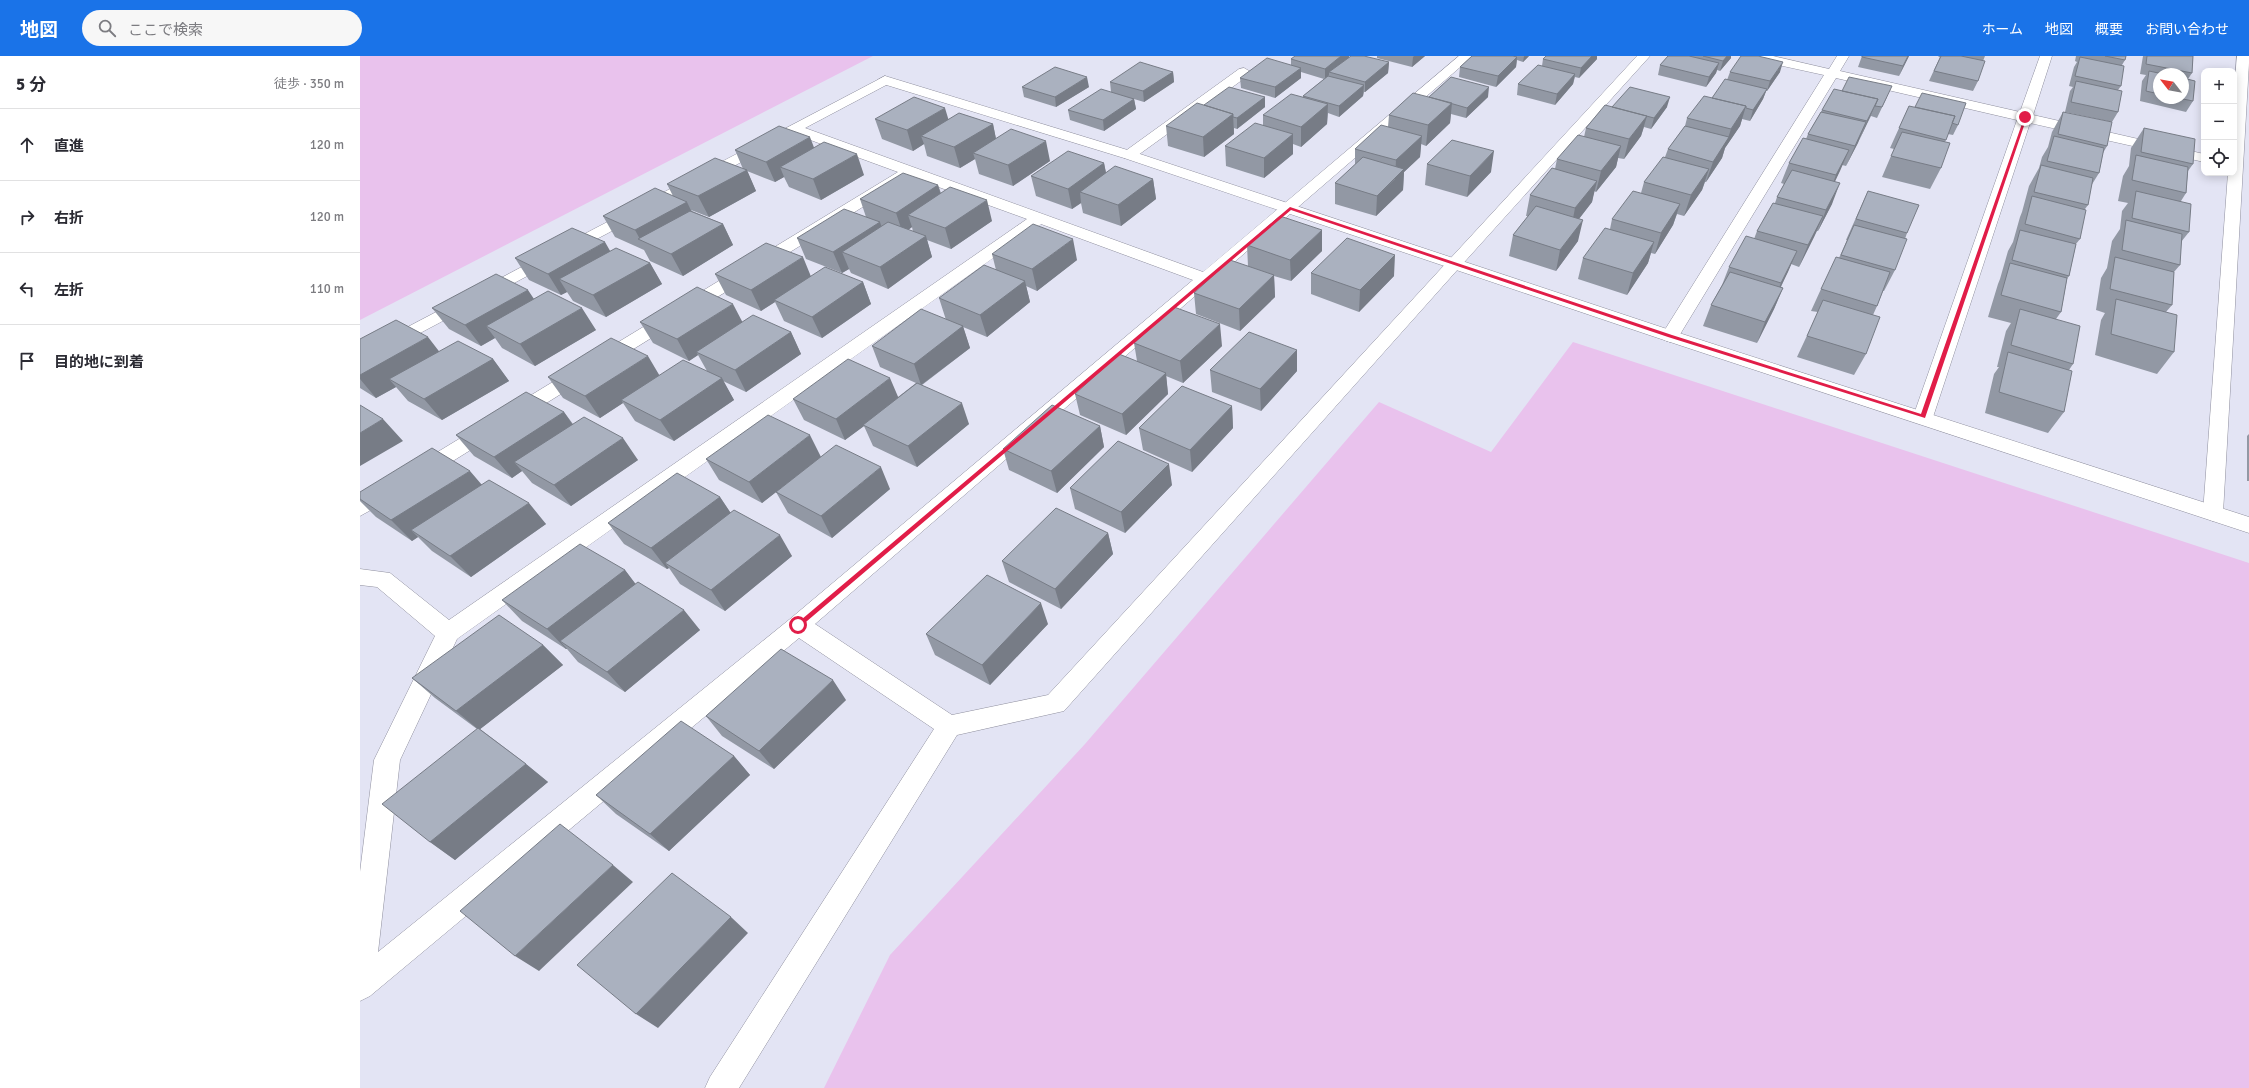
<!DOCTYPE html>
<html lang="ja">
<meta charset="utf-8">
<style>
:root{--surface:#fff;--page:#f7f7f7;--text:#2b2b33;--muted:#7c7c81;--line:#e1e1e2;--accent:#1a73e8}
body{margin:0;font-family:Signika,"Noto Sans JP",sans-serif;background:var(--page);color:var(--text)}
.controls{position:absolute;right:12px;top:12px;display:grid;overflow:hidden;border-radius:8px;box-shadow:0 2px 10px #0003}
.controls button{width:36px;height:36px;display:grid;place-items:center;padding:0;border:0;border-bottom:1px solid var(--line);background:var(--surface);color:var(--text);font:20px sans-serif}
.compass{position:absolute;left:1793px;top:12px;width:36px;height:36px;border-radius:50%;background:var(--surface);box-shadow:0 2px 10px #0003;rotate:301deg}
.stop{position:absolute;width:12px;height:12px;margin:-9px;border:3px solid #e11d48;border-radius:50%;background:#fff}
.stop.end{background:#e11d48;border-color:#fff;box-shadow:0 1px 4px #0008}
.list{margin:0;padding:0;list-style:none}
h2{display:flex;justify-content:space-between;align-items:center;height:52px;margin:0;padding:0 16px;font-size:17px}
h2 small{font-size:13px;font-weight:400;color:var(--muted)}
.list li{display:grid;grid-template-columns:26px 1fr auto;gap:12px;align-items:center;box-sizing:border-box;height:72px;padding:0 16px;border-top:1px solid var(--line)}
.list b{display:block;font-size:15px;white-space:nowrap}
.list em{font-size:13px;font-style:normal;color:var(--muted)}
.icon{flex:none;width:22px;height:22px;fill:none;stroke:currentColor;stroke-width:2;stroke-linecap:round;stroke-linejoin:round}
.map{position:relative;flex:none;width:1889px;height:1032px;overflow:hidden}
header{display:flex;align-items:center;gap:24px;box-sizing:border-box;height:56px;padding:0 20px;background:var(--accent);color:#fff}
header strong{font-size:19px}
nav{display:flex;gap:22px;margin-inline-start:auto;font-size:14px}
.search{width:280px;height:36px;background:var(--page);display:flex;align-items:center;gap:10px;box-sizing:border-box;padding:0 14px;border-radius:22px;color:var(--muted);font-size:15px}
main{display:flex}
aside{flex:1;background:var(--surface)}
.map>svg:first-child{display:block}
.green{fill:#e9c2ed}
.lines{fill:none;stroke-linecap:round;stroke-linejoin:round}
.minor-casing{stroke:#8f8f9e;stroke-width:1}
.tertiary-casing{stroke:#8f8f9e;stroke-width:1}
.minor{fill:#fff;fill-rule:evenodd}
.tertiary{fill:#fff;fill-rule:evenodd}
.wall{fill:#9298a4;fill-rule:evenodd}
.shaded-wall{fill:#777c86}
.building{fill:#aab1bf;stroke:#777c86}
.route{fill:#e11d48}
</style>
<header>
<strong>地図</strong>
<div class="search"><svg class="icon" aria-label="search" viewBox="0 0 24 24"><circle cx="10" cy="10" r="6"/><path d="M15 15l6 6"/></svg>ここで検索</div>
<nav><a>ホーム</a><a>地図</a><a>概要</a><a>お問い合わせ</a></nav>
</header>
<main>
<aside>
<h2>5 分<small>徒歩 · 350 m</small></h2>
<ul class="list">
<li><svg class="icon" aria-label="ahead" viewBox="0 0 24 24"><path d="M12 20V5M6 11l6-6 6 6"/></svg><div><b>直進</b></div><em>120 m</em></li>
<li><svg class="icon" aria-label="right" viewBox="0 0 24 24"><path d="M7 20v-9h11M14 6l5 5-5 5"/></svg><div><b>右折</b></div><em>120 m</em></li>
<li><svg class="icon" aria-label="left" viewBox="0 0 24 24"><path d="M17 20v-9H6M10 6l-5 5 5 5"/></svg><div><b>左折</b></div><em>110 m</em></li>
<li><svg class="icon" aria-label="arrive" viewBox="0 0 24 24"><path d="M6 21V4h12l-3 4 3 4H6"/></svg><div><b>目的地に到着</b></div></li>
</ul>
</aside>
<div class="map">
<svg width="1889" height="1032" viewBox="0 0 1889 1032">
<rect width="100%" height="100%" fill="#e3e4f4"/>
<path class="green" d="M0,0H513L0,264Z
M1213,286L1889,507V1032H464L530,899L725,688L1019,346L1131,396Z"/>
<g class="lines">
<defs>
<path id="minor" d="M1099,0H1113L455,568L592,659L688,639L1277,0H1290L1099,212L704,655L597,679L379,1032H345L350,1021L574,673L439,582L10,940L0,945V816L14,704L75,580L17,531L0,529V513L30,517L89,564L667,163L551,121L67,421L60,423L53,421L50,416L53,411L538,116L434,78L0,309V296L525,20L532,24L530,27L445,72L843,216ZM681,168L833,224L430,563L18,896L40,704L97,583Z
M1390,0H1413L1469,13L1477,0H1489L1480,15L1660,56L1680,0H1692L1673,59L1844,98V106L1670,67L1573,361L1570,366L1563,367L1556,366L1553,361L1657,64L1476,22L1319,280L1316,284L1310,286L1304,284L1301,280L1464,19L1391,3Z
M1877,0H1889V7L1863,457L1860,462L1853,465L1846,462L1843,457L1868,117H1874V35Z
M884,12L891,16L889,19L774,102H764L762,99L764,96L879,13Z
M31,427L38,429L41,434L38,439L0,460V442Z"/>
<path id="tertiary" d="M525,20L774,96L1316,276L1889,461V477L1304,284L764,102L520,27L518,24Z"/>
</defs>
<use href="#minor" class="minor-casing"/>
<use href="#tertiary" class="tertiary-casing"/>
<use href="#minor" class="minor"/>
<use href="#tertiary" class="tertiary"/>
</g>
<path class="wall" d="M1017,0H1065L1052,11L1017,2Z
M1112,0H1169L1163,6L1157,4L1156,11L1136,31L1099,21L1100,11Z
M1308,0H1371V2L1360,15L1357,14L1356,17L1346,31L1298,19L1300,9Z
M1502,0H1549L1539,20L1498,11Z
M1579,0H1625L1623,5L1618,25L1613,35L1569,25L1580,1H1578Z
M1716,0H1766L1765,4L1762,9L1761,30L1758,34V56L1752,66L1705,56L1710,35L1713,31L1709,30L1714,11L1717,6L1715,5Z
M1783,0H1833L1832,17L1828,23L1833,45L1826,56L1780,45L1782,25L1786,19L1780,18ZM1799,18H1823V42H1799Z
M989,1L1029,6L1028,17L1005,36H1004L1003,40L979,61L968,57L967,68L941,91L933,88V98L904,122L866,110L865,90L903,69V59L943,41V40L964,23L941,16V22L915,42L881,32L880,22L931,9V3Z
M1183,3H1237L1219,22L1215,21L1213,28L1195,49L1157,39L1158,28L1182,10Z
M813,16L814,26L784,46L774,43L776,53L744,75L710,64L708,54L751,36L750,26Z
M1370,16H1420L1407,35H1406L1403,43L1390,65L1382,63L1380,70L1365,92L1362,102L1346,126H1345L1342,134L1324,160L1317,158L1313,169L1295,198L1291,197L1288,207L1267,239L1218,223L1223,202L1250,173L1252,163L1281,137L1284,126L1305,101L1308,93L1325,70L1327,62L1352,42L1367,24Z
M662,31H729L696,51L664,41Z
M1482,35L1527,41L1517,62L1511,60L1486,110L1482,109L1475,125L1472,148L1458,175H1457L1439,211L1431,208L1421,231L1423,232L1414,253L1397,287L1343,270L1351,249L1362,229L1369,211L1394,183L1397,175L1415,147L1417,141L1424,128L1421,127L1429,107L1446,83L1448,78L1462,54Z
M905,41V51L877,73L874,72V78L844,101L808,90L806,70L844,49Z
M1069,41H1128L1106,62L1091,58L1090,67L1066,90L1061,88L1060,101L1044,116L1043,134L1016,160L975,148V127L995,109V93L1028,71L1029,59Z
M1549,50L1598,69L1593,79L1588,78L1585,86L1581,112L1570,133L1522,121L1534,93L1530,92Z
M1252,51H1307L1291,73L1284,71L1281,80L1264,103L1258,102L1256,111L1236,136L1234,135L1232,146L1219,163L1218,185L1196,215L1149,200L1153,179L1168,160H1166L1170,139L1195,113L1197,103L1224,81L1226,72Z
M1703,56L1747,90L1743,97L1739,117L1731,130L1728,149L1725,153L1720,183L1716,188L1709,220L1707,223L1701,256L1696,263L1713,308L1709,314L1704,356L1688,377L1625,357L1634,318L1639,311H1637L1646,275L1651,267L1628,261L1638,228L1640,223L1648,195L1653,186L1660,161L1662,156L1669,130L1679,112L1682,101L1688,91L1692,76Z
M515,63H588L633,68L636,83L690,105L653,130L619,118L615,103L600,112L567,100L564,88L553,95L522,83Z
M1784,72L1833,108L1828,115L1826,137L1821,145L1829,176L1821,186L1820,209L1814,216L1812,249L1806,256L1814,296L1797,318L1735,299L1741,264L1745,257L1736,254L1741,222L1747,212L1752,185L1760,173L1762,155L1768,147L1758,145L1763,120L1769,110L1771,92Z
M454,92L504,119L461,144L429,131L424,121L415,126L387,115L396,135L349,161L331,154L332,155L363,168L373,189L323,220L290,205L284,194L255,181L243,160L313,140L307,128L383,113L375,94Z
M744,107L746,117L793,123L796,143L761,170L723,157L721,147L712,153L676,140L671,120Z
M1067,108L1131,116L1107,141L1065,129Z
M578,129L581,137L632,165L591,193L567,184L572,201L528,233L491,217L489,213L482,217L446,203L437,182L506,161L500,143ZM552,171L553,176L548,174Z
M1508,135L1547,177L1545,183L1535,214L1524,235H1523L1517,250L1513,259L1506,298L1494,319L1437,301L1458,256L1451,255L1461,233L1479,202L1487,184H1486Z
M887,189L962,195L931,225L914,220L915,241L880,275L836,258L834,237L888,210Z
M250,195L290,207L302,228L246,261L213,245L207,236L201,239L169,224L155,202Z
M632,198L717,204L677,235L666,230L670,246L627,281L603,271L610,292L562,329L609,368L557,411L513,390L504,370L485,384L444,364L433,343L538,341L556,327L520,311L512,290L586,264L579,242L636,214Z
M951,217L1034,220L999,256L951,238Z
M355,218L451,220L503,226L511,248L462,282L424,265L415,246L401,255L366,239Z
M174,243L236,274L175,310L142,292L135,282L121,290L89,273L72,252Z
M280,266H382L431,276L441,298L386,336L363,325L374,344L314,385L275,365L263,347L240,362L203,342L188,321L299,319L347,315L338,299L329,305L293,287Z
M0,283L79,296L133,303L149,325L82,364L48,345L36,331L16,342L0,332Z
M774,287L862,290L823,327L806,320L808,338L766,379L720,359L715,338L777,305Z
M937,294V315L901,355L852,336L850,314Z
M872,350L873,372L832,416L783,394L779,372Z
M204,356L213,368L278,404L211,450L172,427L162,415L152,422L114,400L96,379Z
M740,370L744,391L697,437L649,414L643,393Z
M1889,378V425H1887V380Z
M461,401L402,447L359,424L346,403Z
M121,428L186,468L111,521L72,495L58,481L52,485L16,461L0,445V436Z
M812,429L765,477L715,453L710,432Z
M530,433L472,482L428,457L416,436Z
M360,441L370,456L432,500L365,555L320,528L309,512L307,513L264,488L248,467Z
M748,477L753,498L701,553L649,526L642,505Z
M265,514L275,528L340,574L265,636L218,606L207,593H206L162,565L142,544Z
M688,568L630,629L575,599L566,578Z
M183,589L203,609L120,673L166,708L188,726L95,804L70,786L117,673L75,642L52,622Z
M486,644L414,713L362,680L346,660Z
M374,700L390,719L309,795L256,758L236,739Z"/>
<path class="shaded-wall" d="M981,0H989V4L969,16V19L965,23V13Z
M1054,0H1065L1052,11L1053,1Z
M1164,0H1169L1163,6Z
M1232,0H1237V3L1219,22L1221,12Z
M1367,0H1371V2L1360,15L1363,5Z
M1548,0H1549L1539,20L1543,10Z
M1157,1L1156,11L1136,31L1138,20Z
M1029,6L1028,17L1005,36V26Z
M1423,6L1420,16L1407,35L1410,25Z
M1359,7L1356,17L1346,31L1349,21Z
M941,12V22L915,42V31Z
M813,16L814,26L784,46L783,35Z
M1215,18L1213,28L1195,49L1197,38Z
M727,21L729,31L696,51L695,41Z
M1004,29L1003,40L979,61V50Z
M1129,31L1128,41L1106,62L1107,52Z
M1407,33L1403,43L1390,65L1393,54Z
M905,41V51L877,73V62Z
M1310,41L1307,51L1291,73L1294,62Z
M774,43L776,53L744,75L743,64Z
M1518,43L1509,63L1499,85L1507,65Z
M1092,47L1090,67L1066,90L1068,69Z
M968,48L967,68L941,91V71Z
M1386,50L1380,70L1365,92L1362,102L1346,126L1353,106L1368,82L1371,73Z
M585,52L591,72L561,80L564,88L553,95L547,74Z
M873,58L874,78L844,101L843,81Z
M1287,60L1281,80L1264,103L1269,83Z
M1506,66L1498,87L1486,110L1495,90Z
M633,68L637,88L613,97L615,103L600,112L594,91Z
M933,78V98L904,122V102Z
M1062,80L1060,101L1044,116L1043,134L1016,160L1017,140L1035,123L1036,104Z
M450,81L458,102L420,111L424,121L415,126L406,106Z
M686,85L690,105L653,130L648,109Z
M1261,90L1256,111L1236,136L1241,115Z
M1489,94L1480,115L1468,140L1476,119Z
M1134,95L1131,116L1107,141L1110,120Z
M497,98L504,119L461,144L453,123Z
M744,107L748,127L720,136L721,147L712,153L708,133Z
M1349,113L1342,134L1324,160L1331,139Z
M387,114L396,135L349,161L338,140Z
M793,123L796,143L761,170L758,149Z
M1237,125L1232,146L1211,173L1215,152Z
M1480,127L1472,148L1458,175L1466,154Z
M578,129L584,150L548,159L552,171L543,178L536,157Z
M627,144L632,165L591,193L585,172Z
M327,146L337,167L281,185L275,174Z
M1320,148L1313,169L1295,198L1301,177Z
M1463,160L1454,181L1439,211L1448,189Z
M1223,164L1218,185L1196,215L1200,194Z
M520,166L527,187L482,196L489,213L482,217L473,196Z
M363,168L373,189L323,220L311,198Z
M962,174V195L931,225L930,204Z
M566,180L572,201L528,233L520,211Z
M713,183L717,204L677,235L672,213Z
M245,186L257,207L199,223L207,236L201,239L188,218Z
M1294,186L1288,207L1267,239L1273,217Z
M1437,195L1428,216L1412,248L1421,227Z
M1035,199L1034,220L999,256L1000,234Z
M443,201L452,223L414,244L415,246L401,255L391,234Z
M290,207L302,228L246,261L233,239Z
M914,219L915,241L880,275L879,253Z
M665,225L670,246L627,281L620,259Z
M503,226L511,248L462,282L452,261Z
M1423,232L1414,253L1397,287L1405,266Z
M168,234L182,255L126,270L135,282L121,290L105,269Z
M373,248L384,269L336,296L338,299L329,305L317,283Z
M222,252L236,274L175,310L160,288Z
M860,268L862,290L823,327L820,305Z
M603,270L610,292L561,329L554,308Z
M431,276L441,298L386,336L375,314Z
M68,281L85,303L29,323L36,331L16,342L0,323V319Z
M937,294V315L901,355L900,333Z
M288,300L301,322L261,344L263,347L240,362L225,340Z
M133,303L149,325L82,364L64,343Z
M806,317L808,338L766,379L762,358Z
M362,322L374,344L314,385L300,364Z
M530,322L539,343L503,369L504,370L485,384L476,363Z
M602,347L609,368L557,411L548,390Z
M872,350L873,372L832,416L830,394Z
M204,356L219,378L154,406L162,415L152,422L134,401Z
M23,363L43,385L0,410V377Z
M740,370L744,391L697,437L691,415Z
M450,379L461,401L402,447L389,426Z
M263,382L278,404L211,450L194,429Z
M809,408L812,429L765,477L761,456Z
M521,411L530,433L472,482L461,460Z
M110,415L128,436L51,474L58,481L52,485L31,464Z
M360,441L374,462L305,507L309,512L307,513L291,492Z
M169,447L186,468L111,521L90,500Z
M748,477L753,498L701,553L695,533Z
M420,479L432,500L365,555L351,534Z
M265,514L281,535L200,585L207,593H206L187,573Z
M681,547L688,568L630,629L622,609Z
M324,554L340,574L265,636L247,616Z
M183,589L203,609L119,674L96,655Z
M473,624L486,644L414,713L399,695Z
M374,700L390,719L309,795L290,778Z
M166,708L188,726L95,804L70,786Z
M253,809L273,826L179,915L155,900Z
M371,861L388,877L298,972L276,958Z"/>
<path class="building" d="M935,0H981L965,13L931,3Z
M991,0H1004L1029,6L1005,26L969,16Z
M1112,0H1153L1157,1L1138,20L1100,11Z
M1186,0H1232L1221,12L1183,3Z
M1308,0H1329L1359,7L1349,21L1300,9Z
M1343,0H1367L1363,5Z
M1381,0H1398L1423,6L1410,25L1370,16Z
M1502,0H1548L1543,10L1502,1Z
M1581,0H1601L1625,5L1618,25L1574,15Z
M1745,0H1766L1765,4Z
M1787,0H1833L1832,17L1786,8Z
M1720,1L1764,10L1761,30L1715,20Z
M907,2L941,12L915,31L880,22Z
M780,6L813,16L783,35L750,26Z
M1178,9L1215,18L1197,38L1158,28Z
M695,11L727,21L695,41L662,31Z
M1789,15L1803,18H1799V38L1786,35Z
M968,20L1004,29L979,50L943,40Z
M1091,21L1129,31L1107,52L1069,41Z
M1489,21L1532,30L1522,51L1515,50L1518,43L1482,35Z
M1823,22L1835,25L1833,45L1818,42H1823Z
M1365,23L1407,33L1393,54L1386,52V50L1352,42Z
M1716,25L1762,35L1758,56L1711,46Z
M869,31L905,41L877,62L873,61V58L844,49Z
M1270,31L1310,41L1294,62L1252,51Z
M741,33L774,43L743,64L708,54Z
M1474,33L1518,43L1507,65L1462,54Z
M1053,37L1092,47L1068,69L1029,59Z
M1562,37L1606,47L1598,69L1592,67L1595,60L1555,51Z
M931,38L968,48L941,71L903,59Z
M1344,40L1386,50L1371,73L1327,62Z
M554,41L585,52L547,74L515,63Z
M837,47L873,58L843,81L806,70Z
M1245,49L1287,60L1269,83L1226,72Z
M1549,50L1595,60L1586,84L1539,72Z
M1461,56L1506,66L1495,90L1448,78Z
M1703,56L1752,66L1747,90L1698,78Z
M599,57L633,68L594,91L561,80Z
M895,67L933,78L904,102L865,90Z
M1021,69L1062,80L1036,104L995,93Z
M419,70L450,81L406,106L375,94Z
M1325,70L1369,81L1353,106L1308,93Z
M1784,72L1835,83L1833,108L1781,96Z
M651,73L686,85L648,109L613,97Z
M1542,76L1590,87L1581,112L1531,100Z
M1218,79L1261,90L1241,115L1197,103Z
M1694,80L1744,92L1739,117L1687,105Z
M1443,82L1489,94L1476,119L1429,107Z
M1092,84L1134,95L1110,120L1067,108Z
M464,86L497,98L453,123L420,111Z
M708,95L744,107L708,133L671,120Z
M1776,99L1828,111L1826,137L1772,124Z
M1003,101L1044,113L1017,140L975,127Z
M1303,101L1349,113L1331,139L1284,126Z
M355,102L387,114L338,140L307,128Z
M1681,109L1733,122L1728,149L1674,136Z
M755,110L793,123L758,149L720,136Z
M1192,112L1237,125L1215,152L1170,139Z
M1432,114L1480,127L1466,154L1417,141Z
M543,117L578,129L536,157L500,143Z
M590,131L627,144L585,172L548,159Z
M295,132L327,146L275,174L243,160Z
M1273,135L1320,148L1301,177L1252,163Z
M1508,135L1559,149L1547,177L1496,163Z
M1776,135L1831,148L1829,176L1772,162Z
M1672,140L1726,154L1720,183L1665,168Z
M1413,147L1463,160L1448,189L1397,175Z
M1176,150L1223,164L1200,194L1153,179Z
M484,153L520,166L473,196L437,182Z
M330,155L363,168L311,198L278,183Z
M920,160L962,174L930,204L887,189Z
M1766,164L1822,178L1820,209L1762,194Z
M528,166L566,180L520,211L482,196Z
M673,168L713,183L672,213L632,198Z
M1494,169L1547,183L1535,214L1481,199Z
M212,172L245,186L188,218L155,202Z
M1245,172L1294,186L1273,217L1223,202Z
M1660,174L1716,188L1709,220L1652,204Z
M1386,180L1437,195L1421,227L1369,211Z
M987,182L1035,199L1000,234L951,217Z
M406,187L443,201L391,234L355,218Z
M256,192L290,207L233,239L199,223Z
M1476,201L1530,216L1517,250L1461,233Z
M1755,201L1814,216L1812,249L1750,233Z
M870,204L914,219L879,253L834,237Z
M1650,207L1707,222L1701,256L1641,239Z
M624,209L665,225L620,259L579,242Z
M465,211L503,226L452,261L414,244Z
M1370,216L1423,232L1405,266L1351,249Z
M136,218L168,234L105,269L72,252Z
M337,231L373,248L317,283L280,266Z
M188,235L222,252L160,288L126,270Z
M1756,243L1817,259L1814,296L1751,278Z
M1463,244L1520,261L1506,298L1447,280Z
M814,251L860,268L820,305L774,287Z
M561,253L603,270L554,308L512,290Z
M1660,253L1720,270L1713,308L1651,289Z
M393,259L431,276L375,314L336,296Z
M36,264L68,281L0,319V283Z
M889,276L937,294L900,333L850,314Z
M251,282L288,300L225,340L188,321Z
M98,285L133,303L64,343L29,323Z
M1648,296L1712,315L1704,356L1639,336Z
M759,298L806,317L762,358L715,338Z
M488,303L530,322L476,363L433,343Z
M323,304L362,322L300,364L261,344Z
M557,327L602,347L548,390L503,369Z
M822,330L872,350L830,394L779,372Z
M166,336L204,356L134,401L96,379Z
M0,349L23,363L0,377Z
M692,349L740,370L691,415L643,393Z
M408,359L450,379L389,426L346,403Z
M224,361L263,382L194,429L154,406Z
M758,385L809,408L761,456L710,432Z
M476,389L521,411L461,460L416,436Z
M72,392L110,415L31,464L0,443V436Z
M317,417L360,441L291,492L248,467Z
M129,424L169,447L90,500L51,474Z
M696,452L748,477L695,533L642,505Z
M374,454L420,479L351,534L305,507Z
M220,488L265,514L187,573L142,544Z
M627,519L681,547L622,609L566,578Z
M278,526L324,554L247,616L200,585Z
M139,559L183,589L96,655L52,622Z
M421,593L473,624L399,695L346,660Z
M321,665L374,700L290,778L236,739Z
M118,672L166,708L70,786L22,748Z
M200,768L253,809L155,900L100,855Z
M312,817L371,861L276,958L217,909Z"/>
<path class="route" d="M1665,59L1667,61L1565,362L1308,281L931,154L440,571L435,569L930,151L1312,279L1561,358Z"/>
</svg>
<div class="controls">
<button>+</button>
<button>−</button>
<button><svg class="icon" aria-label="locate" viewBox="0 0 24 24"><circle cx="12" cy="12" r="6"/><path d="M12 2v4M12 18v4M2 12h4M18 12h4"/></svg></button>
</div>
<svg class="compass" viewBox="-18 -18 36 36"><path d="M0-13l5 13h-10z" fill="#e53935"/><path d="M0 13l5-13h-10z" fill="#7c7c81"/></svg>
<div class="stop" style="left:438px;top:569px"></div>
<div class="stop end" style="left:1665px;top:61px"></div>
</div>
</main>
